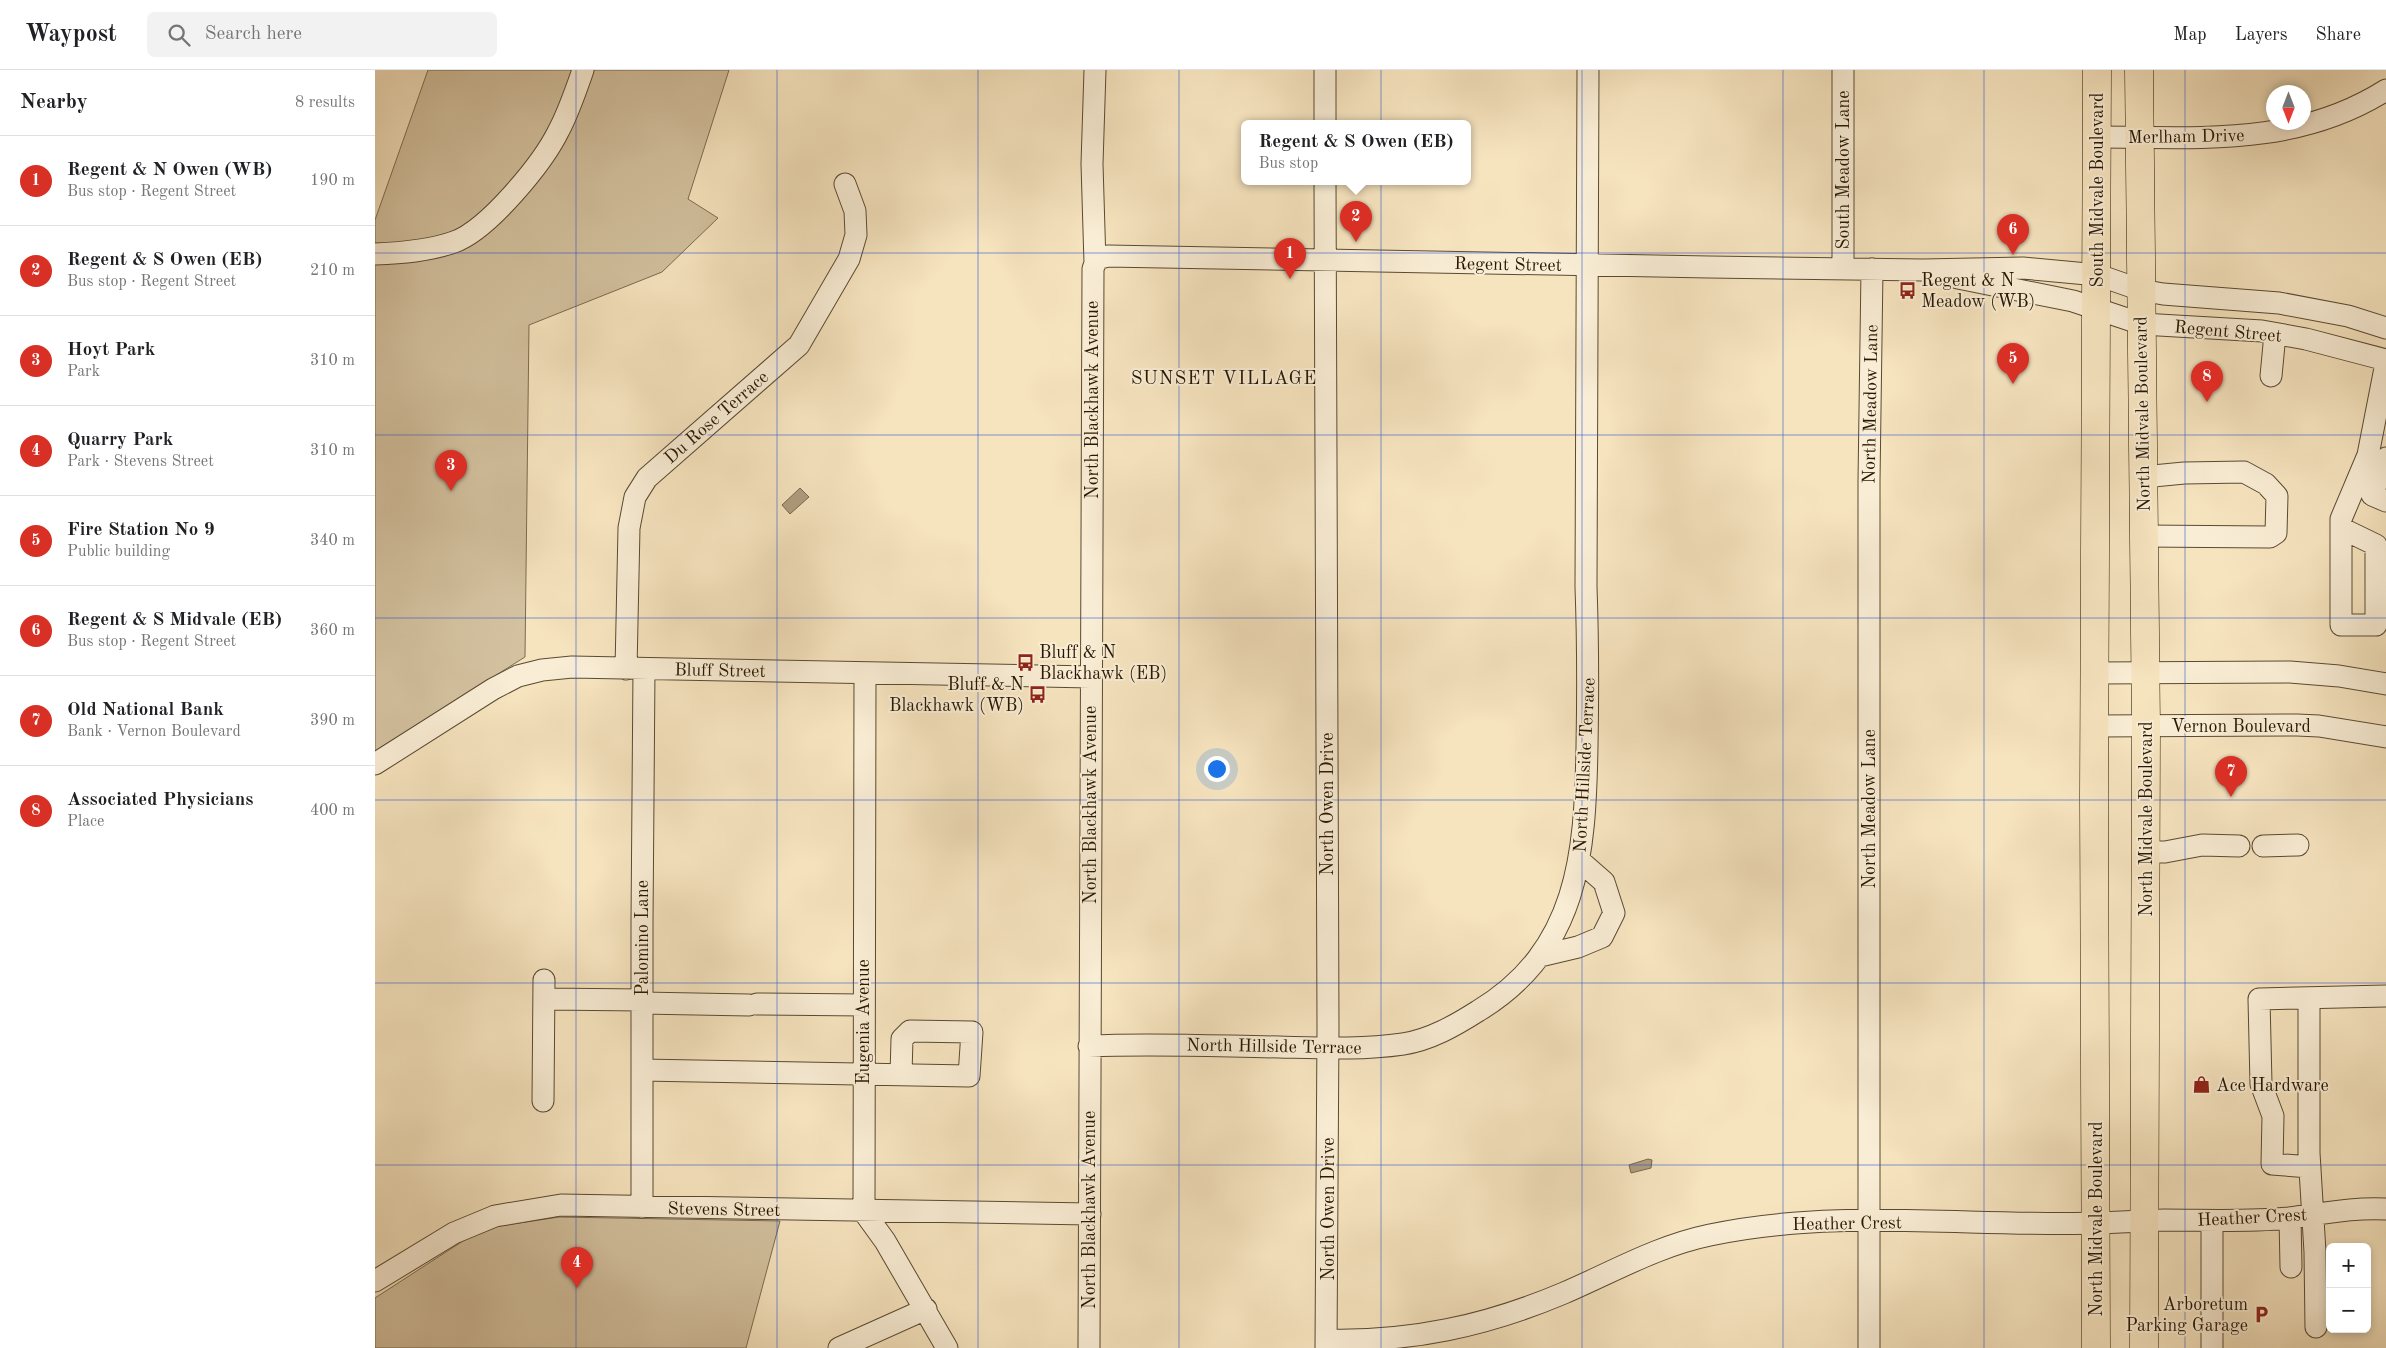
<!DOCTYPE html>
<meta charset="utf-8">
<style>
:root{--surface:#fff;--page:#f2f2f2;--text:#202124;--muted:#757577;--line:#e0e0e0;--accent:#d93025}
body{margin:0;font-family:"Old Standard TT",serif;background:var(--page);color:var(--text)}
.controls{position:absolute;right:15px;bottom:15px;display:grid;overflow:hidden;border-radius:8px;box-shadow:0 2px 8px #0003}
.controls button{width:45px;height:45px;display:grid;place-items:center;padding:0;border:0;border-bottom:1px solid var(--line);background:var(--surface);color:var(--text);font:25px sans-serif}
.compass{position:absolute;left:1891px;top:15px;width:45px;height:45px;border-radius:50%;background:var(--surface);box-shadow:0 2px 8px #0003;rotate:180deg}
.you{position:absolute;left:841px;top:698px;width:18px;height:18px;margin:-12px;border:4px solid #fff;border-radius:50%;background:#1a73e8;box-shadow:0 0 0 8px #1a73e833}
.badge{display:grid;place-items:center;width:32px;height:32px;border-radius:50%;background:var(--accent);color:#fff;font-size:16px;font-weight:700}
.pin{position:absolute;translate:-50% -41px;filter:drop-shadow(0 1px 2px #0008)}
.pin::after{content:'';position:absolute;top:26px;width:18px;height:15px;background:inherit;clip-path:polygon(0 0,100% 0,50% 100%)}
.popup{position:absolute;left:866px;top:50px;width:230px;height:65px;box-sizing:border-box;display:grid;place-content:center;border-radius:8px;background:var(--surface);filter:drop-shadow(0 1px 4px #0005);font-size:16px;white-space:nowrap;color:var(--muted)}
.popup b{font-size:19px;color:var(--text)}
.popup::after{content:'';position:absolute;left:50%;top:100%;margin-left:-10px;border:10px solid transparent;border-top-color:var(--surface)}
.list{margin:0;padding:0;list-style:none}
h2{display:flex;justify-content:space-between;align-items:center;height:65px;margin:0;padding:0 20px;font-size:21px}
h2 small{font-size:16px;font-weight:400;color:var(--muted)}
.list li{display:grid;grid-template-columns:32px 1fr auto;gap:15px;align-items:center;box-sizing:border-box;height:90px;padding:0 20px;border-top:1px solid var(--line)}
.list b{display:block;font-size:19px;white-space:nowrap}
.list p{margin:0;font-size:16px;white-space:nowrap;color:var(--muted)}
.list em{font-size:16px;font-style:normal;color:var(--muted)}
.icon{flex:none;width:28px;height:28px;fill:none;stroke:currentColor;stroke-width:2;stroke-linecap:round;stroke-linejoin:round}
.map{position:relative;flex:none;width:2011px;height:1278px;overflow:hidden}
header{display:flex;align-items:center;gap:30px;box-sizing:border-box;height:70px;padding:0 25px;background:var(--surface);border-bottom:1px solid var(--line)}
header strong{font-size:24px}
nav{display:flex;gap:28px;margin-inline-start:auto;font-size:18px}
.search{width:350px;height:45px;background:var(--page);display:flex;align-items:center;gap:12px;box-sizing:border-box;padding:0 18px;border-radius:8px;color:var(--muted);font-size:19px}
main{display:flex}
aside{flex:1;background:var(--surface)}
.map>svg:first-child{display:block}
.green{fill:#d3c19f;stroke:#7c6c50}
.water{fill:#af9e7f;stroke:#78684d}
.lines{fill:none;stroke-linecap:round;stroke-linejoin:round}
.minor-casing{stroke:#5a4a31;stroke-width:23}
.major-casing{stroke:#261602;stroke-width:29}
.minor{stroke:#f9edd5;stroke-width:21}
.major{stroke:#f6e4bf;stroke-width:28}
.grid{fill:none;stroke:#1d4ed8;stroke-width:1;stroke-opacity:0.55}
.labels{text-anchor:middle;stroke-width:4;stroke-linejoin:round;paint-order:stroke}
.street-label{font-size:18px;fill:#261602;stroke:#f9edd5}
.poi-label{font-size:18px;fill:#261602;stroke:#f9edd5;text-anchor:start}
.neighbourhood-label{font-size:19px;letter-spacing:1px;fill:#261602;stroke:#f9edd5}
</style>
<header>
<strong>Waypost</strong>
<div class="search"><svg class="icon" aria-label="search" viewBox="0 0 24 24"><circle cx="10" cy="10" r="6"/><path d="M15 15l6 6"/></svg>Search here</div>
<nav><a>Map</a><a>Layers</a><a>Share</a></nav>
</header>
<main>
<aside>
<h2>Nearby<small>8 results</small></h2>
<ul class="list">
<li><span class="badge">1</span><div><b>Regent &amp; N Owen (WB)</b><p>Bus stop · Regent Street</p></div><em>190 m</em></li>
<li><span class="badge">2</span><div><b>Regent &amp; S Owen (EB)</b><p>Bus stop · Regent Street</p></div><em>210 m</em></li>
<li><span class="badge">3</span><div><b>Hoyt Park</b><p>Park</p></div><em>310 m</em></li>
<li><span class="badge">4</span><div><b>Quarry Park</b><p>Park · Stevens Street</p></div><em>310 m</em></li>
<li><span class="badge">5</span><div><b>Fire Station No 9</b><p>Public building</p></div><em>340 m</em></li>
<li><span class="badge">6</span><div><b>Regent &amp; S Midvale (EB)</b><p>Bus stop · Regent Street</p></div><em>360 m</em></li>
<li><span class="badge">7</span><div><b>Old National Bank</b><p>Bank · Vernon Boulevard</p></div><em>390 m</em></li>
<li><span class="badge">8</span><div><b>Associated Physicians</b><p>Place</p></div><em>400 m</em></li>
</ul>
</aside>
<div class="map">
<svg width="2011" height="1278" viewBox="0 0 2011 1278">
<rect width="100%" height="100%" fill="#f6e4bf"/>
<filter id="stains"><feTurbulence type="fractalNoise" baseFrequency=".004" numOctaves="4"/><feColorMatrix values="0 0 0 0 .2 0 0 0 0 .09 0 0 0 0 .02 0 0 0 .5 -.17"/></filter>
<radialGradient id="worn" r=".72"><stop offset=".6" stop-color="#630" stop-opacity="0"/><stop offset="1" stop-color="#630" stop-opacity=".3"/></radialGradient>
<path class="green" d="M53,0H354L313,129L343,148L287,202L154,255L150,587L0,681V150Z
M184,1147L405,1151L371,1278H0V1228L91,1169L124,1156Z"/>
<path class="water" d="M425,418L434,427L415,444L407,435Z
M1273,1089L1277,1090L1276,1098L1256,1103L1254,1095Z"/>
<g class="lines">
<defs>
<path id="minor" d="M950,0V53
M1468,0V199
M1723,67C1824,67 1921,77 2011,20
M950,111L953,958L951,1278
M0,184C26,183 54,181 79,172C113,160 168,93 184,60C194,41 201,20 208,0
M720,193L725,188L733,186L1334,197L1548,200L1648,198L1723,205L1766,220L1788,224L1904,233L1973,246L2011,258
M1583,208L1698,231L1767,254L1887,261L1931,269L2011,290
M1896,306L1900,264
M2011,388L1997,425L2011,431
M1768,407L1809,403L1869,402L1891,414L1902,426L1901,463L1895,467L1769,466
M1966,458L2001,475V555H1966V449L1993,385L2011,293
M251,599L254,458L260,427L272,408L424,275L474,189L481,165L480,141L470,114
M490,603L489,1142L510,1171L572,1278
M1720,603L1915,602L1964,606L2011,614
M1720,656L1922,655L1944,656L2011,667
M0,694L118,619L143,606L167,600L197,597L716,607
M1888,776L1923,775
M1771,782H1790L1827,775L1864,776
M1165,886L1203,877L1227,867L1239,843L1229,812L1205,791
M1934,928V1083L1940,1182L1941,1257
M169,929L267,930
M267,933L374,935
M382,934L489,935
M714,976C777,973 840,976 904,977C946,978 986,980 1028,974C1055,970 1081,955 1103,941C1204,880 1210,784 1212,677C1213,624 1213,571 1211,517L1213,0
M267,1000L594,1006L597,962L535,961L527,969L526,1004
M168,1031L169,910
M1935,1097L1897,1094L1898,1046L1886,1014L1884,929L2011,926
M267,1137V854L269,599
M1915,1148L1916,1197
M1837,1151V1278
M0,1211L79,1163L120,1146L186,1135L715,1144
M952,1270C1036,1272 1111,1256 1189,1223C1238,1202 1282,1176 1335,1165C1462,1138 1595,1157 1724,1153C1746,1152 1768,1151 1789,1150C1831,1150 1873,1152 1914,1148C1947,1144 1978,1137 2011,1139
M464,1278L551,1239
M714,1278L718,199L720,193L717,94L720,0
M1494,1278V411L1497,199"/>
<path id="major" d="M1764,0L1771,656L1769,1278
M1721,1278L1719,726L1722,0"/>
</defs>
<use href="#minor" class="minor-casing"/>
<use href="#major" class="major-casing"/>
<use href="#minor" class="minor"/>
<use href="#major" class="major"/>
</g>
<path class="grid" d="M201,0V1278M402,0V1278M603,0V1278M804,0V1278M1006,0V1278M1207,0V1278M1408,0V1278M1609,0V1278M1810,0V1278M0,183H2011M0,365H2011M0,548H2011M0,730H2011M0,913H2011M0,1095H2011"/>
<defs>
<symbol id="bus-bare" viewBox="-9 -9 18 18"><path d="M-5-6H5V4H4V6H2V4H-2V6H-4V4H-5ZM-3.5-4V0h7V-4ZM-3.5 1.2v1.5H-2V1.2ZM2 1.2v1.5H3.5V1.2Z" fill="#8f2418" stroke="#f9edd5" stroke-width="2.5" paint-order="stroke"/></symbol>
<symbol id="shop-bare" viewBox="-9 -9 18 18"><path d="M-5-2.5h2.3a2.7 3.5 0 0 1 5.4 0H5L5.5 6h-11ZM-1.5-2.5h3a1.5 2.3 0 0 0-3 0Z" fill="#8f2418" stroke="#f9edd5" stroke-width="2.5" paint-order="stroke"/></symbol>
<symbol id="parking-bare" viewBox="-9 -9 18 18"><path d="M-3.5-5.5H1a3.5 3.5 0 0 1 0 7H-1V5.5H-3.5ZM-1-3.4V-.6H.8a1.4 1.4 0 0 0 0-2.8Z" fill="#8f2418" stroke="#f9edd5" stroke-width="2.5" paint-order="stroke"/></symbol>
</defs>
<g fill-rule="evenodd">
<use href="#bus-bare" x="1520" y="208" width="25" height="25"/>
<use href="#bus-bare" x="638" y="580" width="25" height="25"/>
<use href="#bus-bare" x="650" y="612" width="25" height="25"/>
<use href="#shop-bare" x="1814" y="1002" width="25" height="25"/>
<use href="#parking-bare" x="1874" y="1232" width="25" height="25"/>
</g>
<g class="labels">
<g class="street-label">
<text transform="translate(1811 66) rotate(-1)" y="6">Merlham Drive</text>
<text transform="translate(1468 100) rotate(-90)" y="6">South Meadow Lane</text>
<text transform="translate(1722 120) rotate(-90)" y="6">South Midvale Boulevard</text>
<text transform="translate(1133 194) rotate(1)" y="6">Regent Street</text>
<text transform="translate(1853 261) rotate(5)" y="6">Regent Street</text>
<text transform="translate(717 330) rotate(-90)" y="6">North Blackhawk Avenue</text>
<text transform="translate(1495 334) rotate(-89)" y="6">North Meadow Lane</text>
<text transform="translate(1767 344) rotate(-91)" y="6">North Midvale Boulevard</text>
<text transform="translate(341 347) rotate(-41)" y="6">Du Rose Terrace</text>
<text transform="translate(345 600) rotate(1)" y="6">Bluff Street</text>
<text x="1866" y="662">Vernon Boulevard</text>
<text transform="translate(1209 695) rotate(-87)" y="6">North Hillside Terrace</text>
<text transform="translate(952 734) rotate(-90)" y="6">North Owen Drive</text>
<text transform="translate(715 735) rotate(-90)" y="6">North Blackhawk Avenue</text>
<text transform="translate(1494 739) rotate(-90)" y="6">North Meadow Lane</text>
<text transform="translate(1771 749) rotate(-90)" y="6">North Midvale Boulevard</text>
<text transform="translate(267 868) rotate(-90)" y="6">Palomino Lane</text>
<text transform="translate(488 952) rotate(-90)" y="6">Eugenia Avenue</text>
<text transform="translate(899 976) rotate(1)" y="6">North Hillside Terrace</text>
<text transform="translate(349 1139) rotate(1)" y="6">Stevens Street</text>
<text transform="translate(953 1139) rotate(-90)" y="6">North Owen Drive</text>
<text transform="translate(714 1140) rotate(-90)" y="6">North Blackhawk Avenue</text>
<text transform="translate(1877 1147) rotate(-3)" y="6">Heather Crest</text>
<text transform="translate(1721 1149) rotate(-90)" y="6">North Midvale Boulevard</text>
<text transform="translate(1472 1153) rotate(-1)" y="6">Heather Crest</text>
</g>
<g class="poi-label">
<text x="1546" y="216">Regent &amp; N<tspan x="1546" dy="21">Meadow (WB)</tspan></text>
<text x="664" y="588">Bluff &amp; N<tspan x="664" dy="21">Blackhawk (EB)</tspan></text>
<text x="649" y="620" text-anchor="end">Bluff &amp; N<tspan x="649" dy="21">Blackhawk (WB)</tspan></text>
<text x="1841" y="1021">Ace Hardware</text>
<text x="1873" y="1240" text-anchor="end">Arboretum<tspan x="1873" dy="21">Parking Garage</tspan></text>
</g>
<g class="neighbourhood-label">
<text x="849" y="314">SUNSET VILLAGE</text>
</g>
</g>
<rect width="100%" height="100%" filter="url(#stains)"/>
<rect width="100%" height="100%" fill="url(#worn)"/>
</svg>
<div class="controls">
<button>+</button>
<button>−</button>
</div>
<svg class="compass" viewBox="-18 -18 36 36"><path d="M0-13l5 13h-10z" fill="#e53935"/><path d="M0 13l5-13h-10z" fill="#757577"/></svg>
<div class="you"></div>
<div class="pin badge" style="left:915px;top:209px">1</div>
<div class="pin badge" style="left:981px;top:172px">2</div>
<div class="popup"><b>Regent &amp; S Owen (EB)</b>Bus stop</div>
<div class="pin badge" style="left:76px;top:421px">3</div>
<div class="pin badge" style="left:202px;top:1218px">4</div>
<div class="pin badge" style="left:1638px;top:314px">5</div>
<div class="pin badge" style="left:1638px;top:185px">6</div>
<div class="pin badge" style="left:1856px;top:727px">7</div>
<div class="pin badge" style="left:1832px;top:332px">8</div>
</div>
</main>
